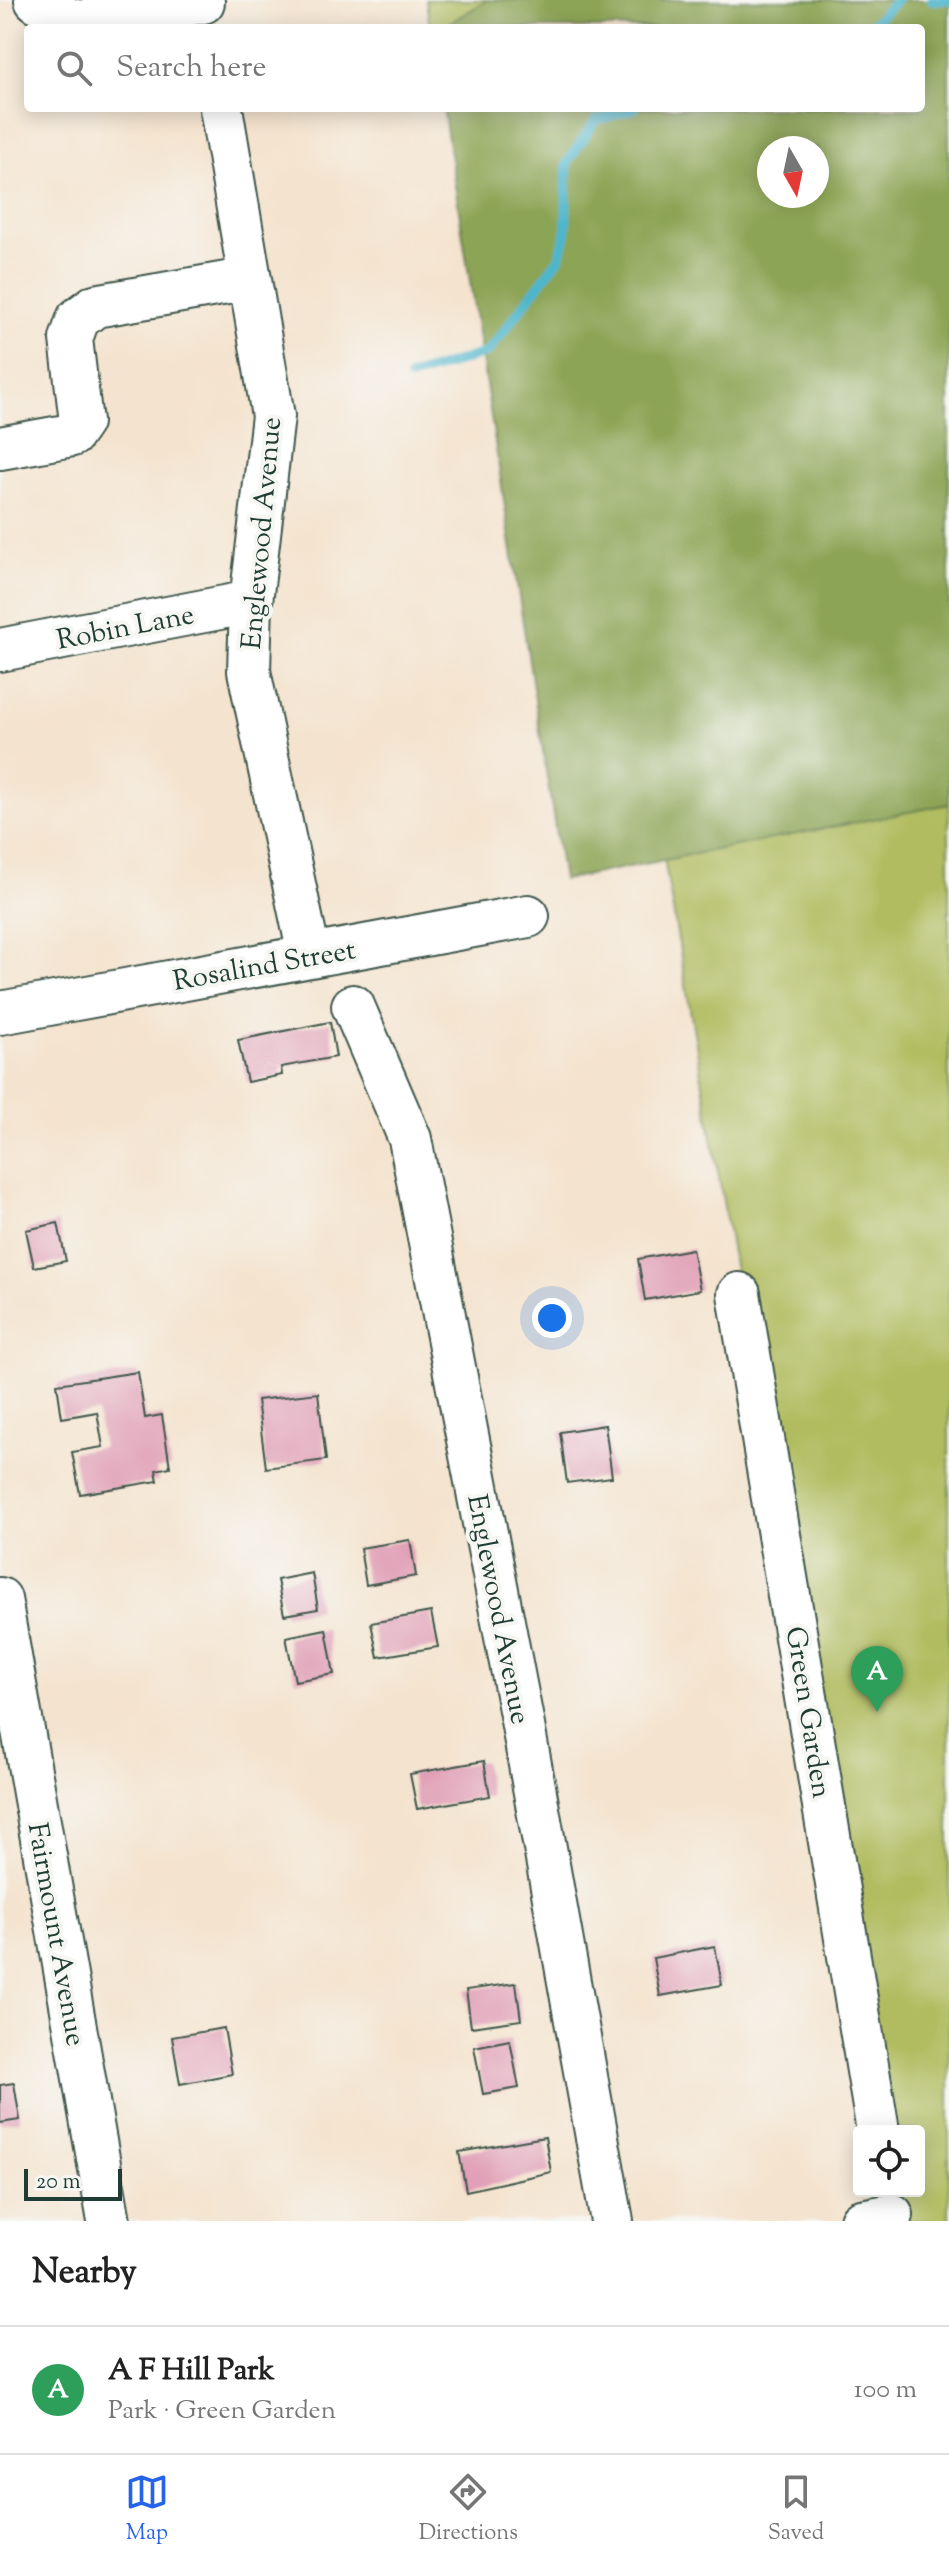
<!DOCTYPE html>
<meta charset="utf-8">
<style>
:root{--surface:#fff;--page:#f6f6f6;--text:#222;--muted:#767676;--line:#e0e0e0;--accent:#2563eb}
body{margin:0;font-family:"Sorts Mill Goudy",serif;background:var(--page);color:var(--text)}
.controls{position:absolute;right:24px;bottom:24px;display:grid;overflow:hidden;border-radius:8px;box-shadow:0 4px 20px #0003}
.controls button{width:72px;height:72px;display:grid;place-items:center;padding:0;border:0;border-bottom:2px solid var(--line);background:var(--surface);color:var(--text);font:40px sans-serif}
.compass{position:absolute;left:757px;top:136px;width:72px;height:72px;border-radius:50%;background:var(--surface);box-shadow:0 4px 20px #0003;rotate:171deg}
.scale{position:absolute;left:24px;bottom:20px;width:98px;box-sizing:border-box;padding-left:8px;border:4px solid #1f3d34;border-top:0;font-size:22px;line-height:28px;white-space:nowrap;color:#1f3d34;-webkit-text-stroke:6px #f6f6f2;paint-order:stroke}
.you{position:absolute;left:552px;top:1318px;width:28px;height:28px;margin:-20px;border:6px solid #fff;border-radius:50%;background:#1a73e8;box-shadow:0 0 0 12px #1a73e833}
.badge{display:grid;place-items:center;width:52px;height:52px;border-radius:50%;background:var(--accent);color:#fff;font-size:26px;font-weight:700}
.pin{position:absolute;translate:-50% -66px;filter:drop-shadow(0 2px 4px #0008)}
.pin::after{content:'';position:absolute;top:42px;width:28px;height:24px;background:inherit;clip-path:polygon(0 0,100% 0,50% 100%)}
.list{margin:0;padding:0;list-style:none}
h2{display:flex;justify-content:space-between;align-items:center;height:104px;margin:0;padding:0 32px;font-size:34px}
h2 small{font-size:26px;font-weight:400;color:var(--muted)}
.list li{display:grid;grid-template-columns:52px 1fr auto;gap:24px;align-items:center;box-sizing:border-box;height:128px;padding:0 32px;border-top:2px solid var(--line)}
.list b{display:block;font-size:30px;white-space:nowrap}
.list p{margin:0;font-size:26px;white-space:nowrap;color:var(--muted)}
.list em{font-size:26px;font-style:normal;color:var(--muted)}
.icon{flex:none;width:44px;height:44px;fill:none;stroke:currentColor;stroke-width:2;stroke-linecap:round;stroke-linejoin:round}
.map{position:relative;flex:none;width:949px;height:2221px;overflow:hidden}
.search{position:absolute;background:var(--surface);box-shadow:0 4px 20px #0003;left:24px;right:24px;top:24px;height:88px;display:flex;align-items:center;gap:20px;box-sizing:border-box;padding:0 28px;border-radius:8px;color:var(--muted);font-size:30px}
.sheet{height:232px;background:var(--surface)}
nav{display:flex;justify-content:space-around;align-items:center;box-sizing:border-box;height:112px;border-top:2px solid var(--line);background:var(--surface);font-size:22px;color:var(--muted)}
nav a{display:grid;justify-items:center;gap:4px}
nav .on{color:var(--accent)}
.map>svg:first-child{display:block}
.green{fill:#b0bc5e;stroke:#687c49;stroke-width:2}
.forest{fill:#8ca455;stroke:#567044;stroke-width:2;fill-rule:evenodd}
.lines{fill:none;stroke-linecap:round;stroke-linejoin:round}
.stream{stroke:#4eb6cc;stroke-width:10}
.building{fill:#e1a0b7}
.minor-casing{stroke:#3f564b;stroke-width:46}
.minor{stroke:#fff;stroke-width:42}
.labels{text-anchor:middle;stroke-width:8;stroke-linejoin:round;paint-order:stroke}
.street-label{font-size:28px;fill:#1f3d34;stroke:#f6f6f2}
</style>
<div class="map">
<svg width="949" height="2221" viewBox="0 0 949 2221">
<rect width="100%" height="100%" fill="#f6f6f2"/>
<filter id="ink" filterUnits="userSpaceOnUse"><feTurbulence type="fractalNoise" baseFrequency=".0125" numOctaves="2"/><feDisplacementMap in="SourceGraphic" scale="16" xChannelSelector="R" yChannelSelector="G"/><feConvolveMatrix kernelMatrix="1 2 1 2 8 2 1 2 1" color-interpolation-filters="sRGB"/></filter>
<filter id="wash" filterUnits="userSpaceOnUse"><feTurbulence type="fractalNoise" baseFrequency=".006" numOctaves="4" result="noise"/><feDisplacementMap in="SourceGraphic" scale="32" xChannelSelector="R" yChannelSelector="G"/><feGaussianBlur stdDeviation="1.8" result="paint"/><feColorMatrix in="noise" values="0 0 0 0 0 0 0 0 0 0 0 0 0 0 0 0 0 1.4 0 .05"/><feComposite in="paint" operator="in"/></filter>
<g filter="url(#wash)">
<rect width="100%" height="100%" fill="#f4e3ce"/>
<path class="green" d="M426,0H488L441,28H430Z
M949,804V2221H886L881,2191H919V2131H872L739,1294L664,858Z"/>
<path class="forest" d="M488,0H949V804L563,880L443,108H921V28H441ZM769,148H817V196H769Z"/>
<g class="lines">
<path class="stream" d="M932,0H949
M868,28L897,0
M410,377L488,352L560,257L566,233L567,163L595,121L635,108"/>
</g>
<g id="blocks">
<path class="building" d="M330,1022L336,1057L281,1067L282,1075L247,1082L238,1040Z
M58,1223L66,1261L34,1267L26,1230Z
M692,1249L700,1290L645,1300L638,1259Z
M138,1372L145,1418L162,1415L170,1467L156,1470L158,1481L80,1494L72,1452L103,1447L97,1412L62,1418L57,1384Z
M318,1393L326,1460L266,1468L257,1400Z
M605,1425L612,1477L567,1483L560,1432Z
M410,1540L416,1576L366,1585L360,1548Z
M312,1573L318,1609L284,1615L277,1580Z
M431,1612L438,1647L378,1657L371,1623Z
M326,1629L334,1674L295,1681L286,1637Z
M484,1761L490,1796L417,1809L410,1774Z
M715,1946L722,1985L660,1996L653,1958Z
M516,1983L521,2020L471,2027L466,1990Z
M224,2028L232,2074L180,2084L172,2037Z
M510,2040L519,2088L483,2094L474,2047Z
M14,2083L20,2120L0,2123V2085Z
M545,2137L551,2172L466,2191L459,2152Z"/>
</g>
</g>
<g filter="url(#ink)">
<use href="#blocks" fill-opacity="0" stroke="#3f564b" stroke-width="2"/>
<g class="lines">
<defs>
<path id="minor" d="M36,0L57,15L78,22L203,2
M221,108L273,416L251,602L249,671L309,955
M0,448L72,435L81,422L71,339L78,319L95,306L250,279
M0,650L251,602
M353,1006L410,1139L522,1720L612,2221
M0,1013L528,916
M739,1294L878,2131
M0,1599L109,2221
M861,2221L892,2215"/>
</defs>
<use href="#minor" class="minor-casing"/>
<use href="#minor" class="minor"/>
</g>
</g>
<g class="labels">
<g class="street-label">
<text transform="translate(260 533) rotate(-85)" y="10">Englewood Avenue</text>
<text transform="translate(125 626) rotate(-11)" y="10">Robin Lane</text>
<text transform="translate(264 964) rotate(-10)" y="10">Rosalind Street</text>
<text transform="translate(500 1609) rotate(79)" y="10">Englewood Avenue</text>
<text transform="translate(810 1712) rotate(81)" y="10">Green Garden</text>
<text transform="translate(58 1934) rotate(80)" y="10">Fairmount Avenue</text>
</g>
</g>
</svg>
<div class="controls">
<button><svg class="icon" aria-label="locate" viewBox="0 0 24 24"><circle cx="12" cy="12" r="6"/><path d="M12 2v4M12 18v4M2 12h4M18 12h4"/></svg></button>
</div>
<svg class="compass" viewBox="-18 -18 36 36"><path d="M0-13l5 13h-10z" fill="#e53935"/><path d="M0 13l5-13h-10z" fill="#767676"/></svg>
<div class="scale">20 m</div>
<div class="you"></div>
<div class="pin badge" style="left:877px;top:1712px;background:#2e9e5b">A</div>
<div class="search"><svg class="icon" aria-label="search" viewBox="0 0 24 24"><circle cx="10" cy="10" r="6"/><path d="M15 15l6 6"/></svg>Search here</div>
</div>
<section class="sheet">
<h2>Nearby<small></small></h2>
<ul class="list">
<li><span class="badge" style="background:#2e9e5b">A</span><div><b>A F Hill Park</b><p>Park · Green Garden</p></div><em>100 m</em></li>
</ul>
</section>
<nav>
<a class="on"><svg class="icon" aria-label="map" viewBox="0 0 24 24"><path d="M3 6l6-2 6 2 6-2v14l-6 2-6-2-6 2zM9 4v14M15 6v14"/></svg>Map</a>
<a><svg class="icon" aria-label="directions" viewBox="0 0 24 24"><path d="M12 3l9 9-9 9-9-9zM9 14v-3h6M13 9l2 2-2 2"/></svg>Directions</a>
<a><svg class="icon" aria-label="saved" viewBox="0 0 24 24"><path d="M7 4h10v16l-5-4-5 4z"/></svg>Saved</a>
</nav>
